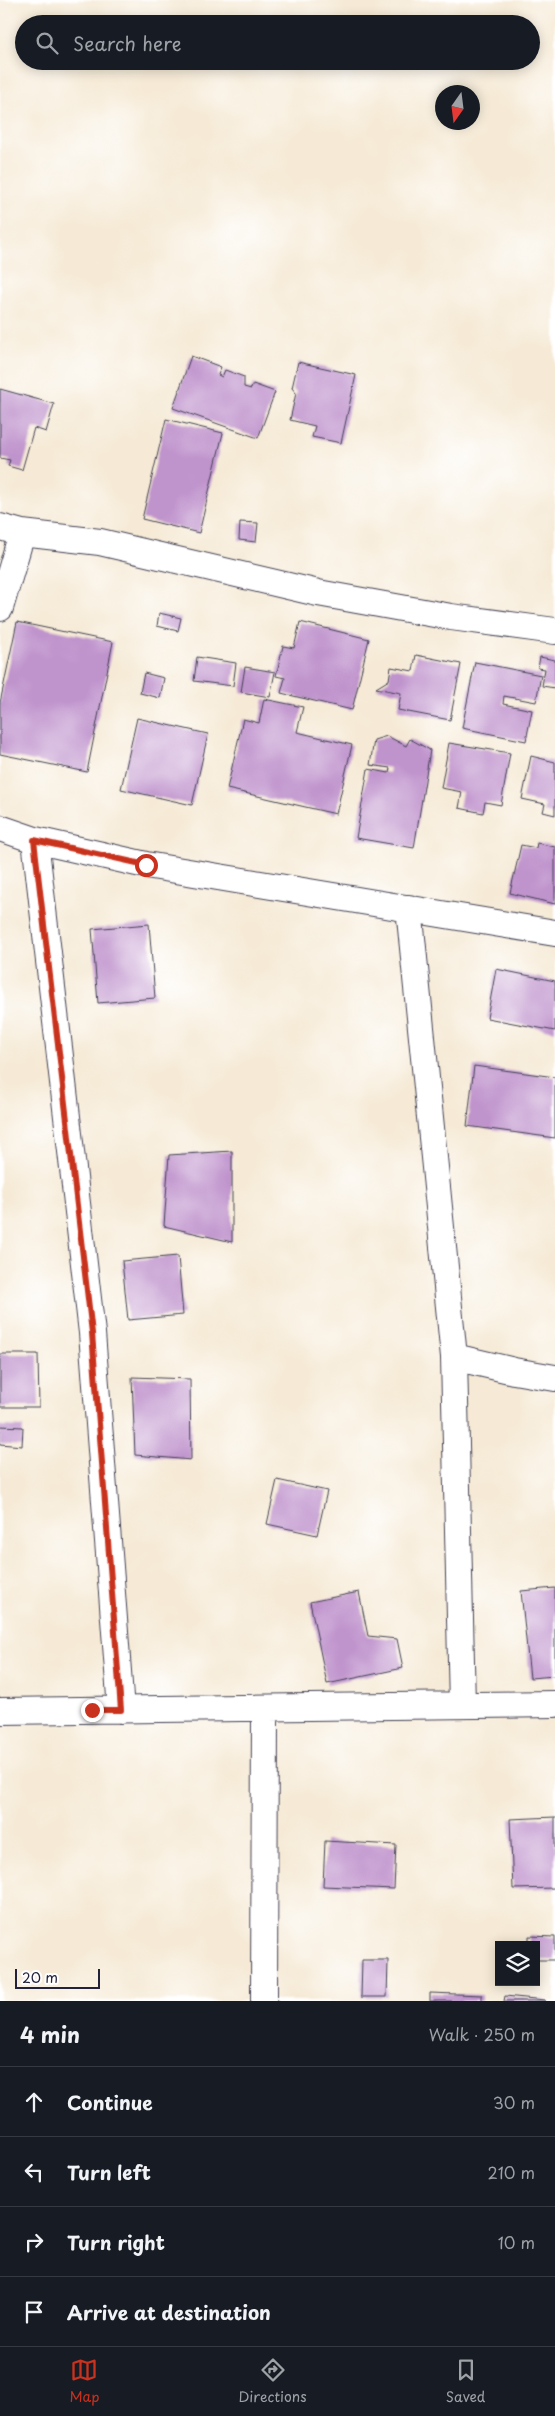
<!DOCTYPE html>
<meta charset="utf-8">
<style>
:root{--surface:#171b24;--page:#242831;--text:#f1f3f6;--muted:#9ea1a6;--line:#363941;--accent:#c8321e}
body{margin:0;font-family:"Playpen Sans",sans-serif;background:var(--page);color:var(--text)}
.controls{position:absolute;right:15px;bottom:15px;display:grid;overflow:hidden;border-radius:0px;box-shadow:0 2px 12px #0003}
.controls button{width:45px;height:45px;display:grid;place-items:center;padding:0;border:0;border-bottom:1px solid var(--line);background:var(--surface);color:var(--text);font:25px sans-serif}
.compass{position:absolute;left:435px;top:85px;width:45px;height:45px;border-radius:50%;background:var(--surface);box-shadow:0 2px 12px #0003;rotate:194deg}
.scale{position:absolute;left:15px;bottom:12px;width:85px;box-sizing:border-box;padding-left:5px;border:2px solid #22223b;border-top:0;font-size:14px;line-height:18px;white-space:nowrap;color:#22223b;-webkit-text-stroke:4px #fff;paint-order:stroke}
.stop{position:absolute;width:15px;height:15px;margin:-11px;border:4px solid #c8321e;border-radius:50%;background:#fff}
.stop.end{background:#c8321e;border-color:#fff;box-shadow:0 1px 5px #0008}
.list{margin:0;padding:0;list-style:none}
h2{display:flex;justify-content:space-between;align-items:center;height:65px;margin:0;padding:0 20px;font-size:21px}
h2 small{font-size:16px;font-weight:400;color:var(--muted)}
.list li{display:grid;grid-template-columns:32px 1fr auto;gap:15px;align-items:center;box-sizing:border-box;height:70px;padding:0 20px;border-top:1px solid var(--line)}
.list b{display:block;font-size:19px;white-space:nowrap}
.list em{font-size:16px;font-style:normal;color:var(--muted)}
.icon{flex:none;width:28px;height:28px;fill:none;stroke:currentColor;stroke-width:2;stroke-linecap:round;stroke-linejoin:round}
.map{position:relative;flex:none;width:555px;height:2001px;overflow:hidden}
.search{position:absolute;background:var(--surface);box-shadow:0 2px 12px #0003;left:15px;right:15px;top:15px;height:55px;display:flex;align-items:center;gap:12px;box-sizing:border-box;padding:0 18px;border-radius:28px;color:var(--muted);font-size:19px}
.sheet{height:345px;background:var(--surface)}
nav{display:flex;justify-content:space-around;align-items:center;box-sizing:border-box;height:70px;border-top:1px solid var(--line);background:var(--surface);font-size:14px;color:var(--muted)}
nav a{display:grid;justify-items:center;gap:2px}
nav .on{color:var(--accent)}
.map>svg:first-child{display:block}
.building{fill:#bf93cc}
.lines{fill:none;stroke-linecap:round;stroke-linejoin:round}
.minor-casing{stroke:#424052;stroke-width:28}
.minor{stroke:#fff;stroke-width:26}
.route{stroke:#c8321e;stroke-width:6}
</style>
<div class="map">
<svg width="555" height="2001" viewBox="0 0 555 2001">
<rect width="100%" height="100%" fill="#fff"/>
<filter id="ink" filterUnits="userSpaceOnUse"><feTurbulence type="fractalNoise" baseFrequency=".02" numOctaves="2"/><feDisplacementMap in="SourceGraphic" scale="10" xChannelSelector="R" yChannelSelector="G"/><feConvolveMatrix kernelMatrix="1 2 1 2 8 2 1 2 1" color-interpolation-filters="sRGB"/></filter>
<filter id="wash" filterUnits="userSpaceOnUse"><feTurbulence type="fractalNoise" baseFrequency=".0096" numOctaves="4" result="noise"/><feDisplacementMap in="SourceGraphic" scale="20" xChannelSelector="R" yChannelSelector="G"/><feGaussianBlur stdDeviation="1.12" result="paint"/><feColorMatrix in="noise" values="0 0 0 0 0 0 0 0 0 0 0 0 0 0 0 0 0 1.4 0 .05"/><feComposite in="paint" operator="in"/></filter>
<g filter="url(#wash)">
<rect width="100%" height="100%" fill="#f6ead6"/>
<g id="blocks">
<path class="building" d="M191,356L221,367L218,375L222,377L225,370L244,377V387L251,389L253,384L275,392L258,438L173,408Z
M298,362L356,375L341,443L312,437L315,426L290,420L296,393L292,388Z
M0,389L54,404L46,432L34,428L22,470L8,466L10,460L0,458Z
M166,419L223,433L199,533L142,519Z
M240,522L258,523L256,542L239,540Z
M159,613L181,618L178,631L157,626Z
M17,622L113,642L87,772L0,754V703Z
M300,622L369,639L352,710L281,693L285,678L276,676L283,646L294,648Z
M416,655L461,664L450,720L398,710L401,693L376,688L389,680L391,667L413,671Z
M197,657L236,663L233,686L194,681Z
M540,657L555,660V688L542,686L545,669L538,668Z
M475,662L541,675L536,702L504,696L503,704L532,710L526,741L462,728Z
M245,667L275,672L270,697L241,692Z
M144,673L164,678L160,698L140,693Z
M264,699L303,707L297,732L352,745L336,814L227,789L243,719L259,723Z
M137,718L208,734L192,805L121,789Z
M387,736L406,746L410,739L430,750L414,848L356,838L368,769L389,773L390,768L370,765L374,740Z
M449,743L510,753L501,805L485,802L483,813L459,808L462,792L441,788Z
M531,756L555,762V815L543,812L545,804L522,799Z
M537,843L555,847V904L510,893L521,845L536,848Z
M149,924L155,998L98,1003L92,929Z
M496,969L555,981V1031L487,1018Z
M474,1066L555,1077V1138L467,1126Z
M232,1151V1242L164,1226L169,1155Z
M178,1256L183,1315L128,1320L122,1261Z
M0,1354H38L39,1407H0Z
M132,1377L190,1379L191,1460L135,1455Z
M0,1426L23,1427L22,1446L0,1444Z
M277,1480L327,1491L317,1535L267,1524Z
M555,1588V1676L530,1678L521,1591Z
M359,1592L368,1636L397,1639L403,1668L327,1684L310,1602Z
M555,1817V1888L513,1889L510,1819Z
M325,1841L396,1845L394,1889L323,1886Z
M529,1936L555,1937V1960H536V1945H529Z
M362,1960H388L387,1997H361Z
M430,1993L482,1995V2001H430Z
M505,1996L545,2000V2001H504Z"/>
</g>
</g>
<g filter="url(#ink)">
<use href="#blocks" fill-opacity="0" stroke="#424052" stroke-width="1"/>
<g class="lines">
<defs>
<path id="minor" d="M0,527L22,533L100,542L318,593L451,617L555,631
M0,608L22,533
M0,828L35,840L146,865L555,933
M35,840L92,1333L121,1710
M409,908L454,1357L462,1705
M454,1357L514,1371L555,1378
M0,1711L555,1704
M264,2001L265,1708"/>
</defs>
<use href="#minor" class="minor-casing"/>
<use href="#minor" class="minor"/>
</g>
</g>
<g class="lines" filter="url(#ink)">
<path class="route" d="M92,1710H121L92,1333L34,840L146,865"/>
</g>
</svg>
<div class="controls">
<button><svg class="icon" aria-label="layers" viewBox="0 0 24 24"><path d="M12 4l9 5-9 5-9-5zM3 14l9 5 9-5"/></svg></button>
</div>
<svg class="compass" viewBox="-18 -18 36 36"><path d="M0-13l5 13h-10z" fill="#e53935"/><path d="M0 13l5-13h-10z" fill="#9ea1a6"/></svg>
<div class="scale">20 m</div>
<div class="stop" style="left:146px;top:865px"></div>
<div class="stop end" style="left:92px;top:1710px"></div>
<div class="search"><svg class="icon" aria-label="search" viewBox="0 0 24 24"><circle cx="10" cy="10" r="6"/><path d="M15 15l6 6"/></svg>Search here</div>
</div>
<section class="sheet">
<h2>4 min<small>Walk · 250 m</small></h2>
<ul class="list">
<li><svg class="icon" aria-label="ahead" viewBox="0 0 24 24"><path d="M12 20V5M6 11l6-6 6 6"/></svg><div><b>Continue</b></div><em>30 m</em></li>
<li><svg class="icon" aria-label="left" viewBox="0 0 24 24"><path d="M17 20v-9H6M10 6l-5 5 5 5"/></svg><div><b>Turn left</b></div><em>210 m</em></li>
<li><svg class="icon" aria-label="right" viewBox="0 0 24 24"><path d="M7 20v-9h11M14 6l5 5-5 5"/></svg><div><b>Turn right</b></div><em>10 m</em></li>
<li><svg class="icon" aria-label="arrive" viewBox="0 0 24 24"><path d="M6 21V4h12l-3 4 3 4H6"/></svg><div><b>Arrive at destination</b></div></li>
</ul>
</section>
<nav>
<a class="on"><svg class="icon" aria-label="map" viewBox="0 0 24 24"><path d="M3 6l6-2 6 2 6-2v14l-6 2-6-2-6 2zM9 4v14M15 6v14"/></svg>Map</a>
<a><svg class="icon" aria-label="directions" viewBox="0 0 24 24"><path d="M12 3l9 9-9 9-9-9zM9 14v-3h6M13 9l2 2-2 2"/></svg>Directions</a>
<a><svg class="icon" aria-label="saved" viewBox="0 0 24 24"><path d="M7 4h10v16l-5-4-5 4z"/></svg>Saved</a>
</nav>
